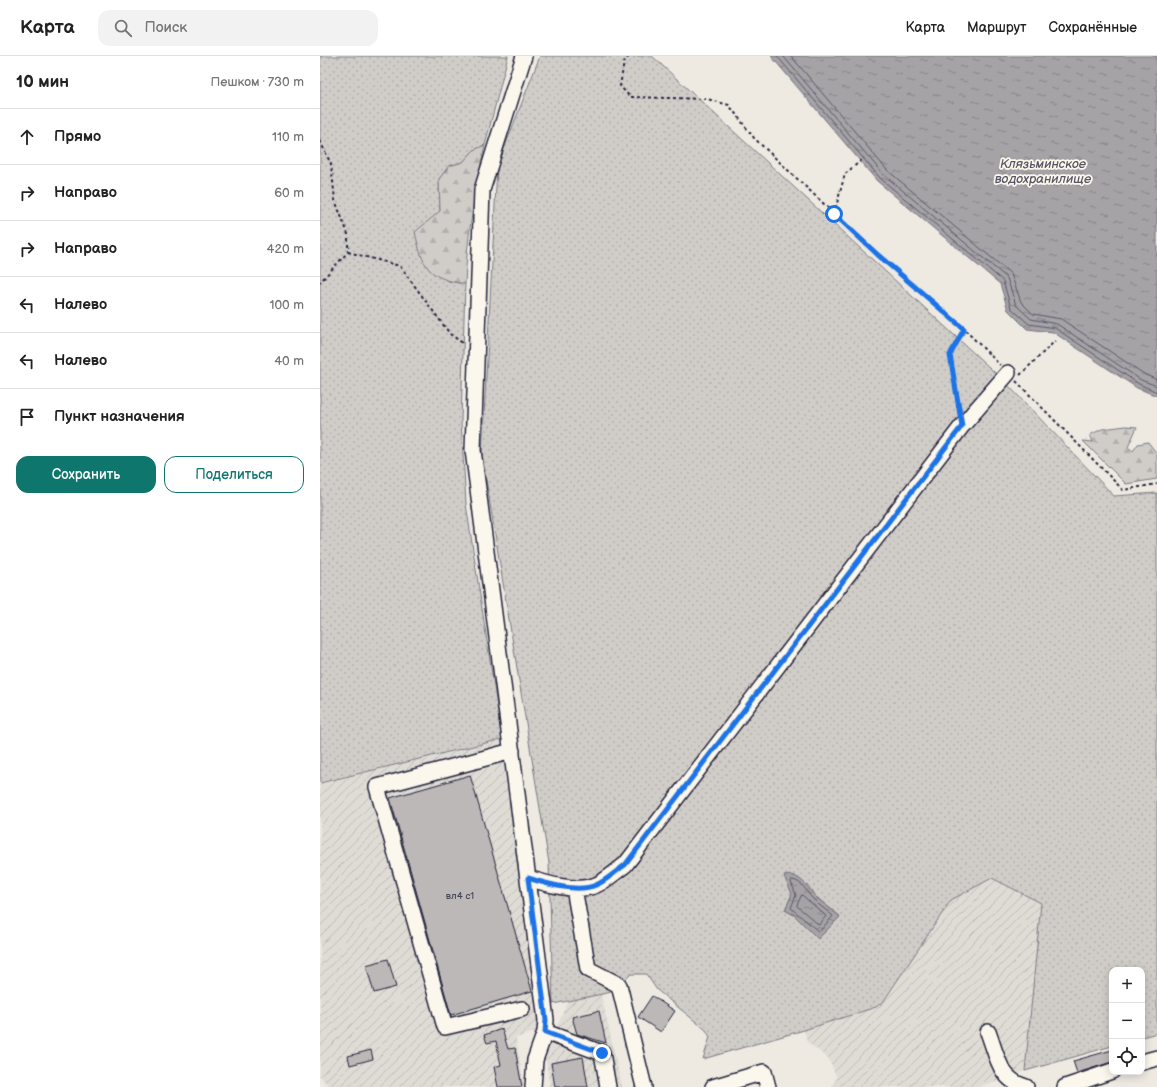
<!DOCTYPE html>
<html lang="ru">
<meta charset="utf-8">
<style>
:root{--surface:#fff;--page:#f2f2f2;--text:#222;--muted:#767676;--line:#e0e0e0;--accent:#0f766e}
body{margin:0;font-family:"Balsamiq Sans",sans-serif;background:var(--page);color:var(--text)}
.controls{position:absolute;right:12px;bottom:12px;display:grid;overflow:hidden;border-radius:8px;box-shadow:0 2px 10px #0003}
.controls button{width:36px;height:36px;display:grid;place-items:center;padding:0;border:0;border-bottom:1px solid var(--line);background:var(--surface);color:var(--text);font:20px sans-serif}
.stop{position:absolute;width:12px;height:12px;margin:-9px;border:3px solid #1a73e8;border-radius:50%;background:#fff}
.stop.end{background:#1a73e8;border-color:#fff;box-shadow:0 1px 4px #0008}
.list{margin:0;padding:0;list-style:none}
h2{display:flex;justify-content:space-between;align-items:center;height:52px;margin:0;padding:0 16px;font-size:17px}
h2 small{font-size:13px;font-weight:400;color:var(--muted)}
.list li{display:grid;grid-template-columns:26px 1fr auto;gap:12px;align-items:center;box-sizing:border-box;height:56px;padding:0 16px;border-top:1px solid var(--line)}
.list b{display:block;font-size:15px;white-space:nowrap}
.list em{font-size:13px;font-style:normal;color:var(--muted)}
.actions{display:flex;gap:8px;padding:12px 16px}
.actions a{flex:1;padding:9px 0;border:1px solid var(--accent);border-radius:12px;text-align:center;font-size:14px;color:var(--accent)}
.actions .main{background:var(--accent);color:#fff}
.icon{flex:none;width:22px;height:22px;fill:none;stroke:currentColor;stroke-width:2;stroke-linecap:round;stroke-linejoin:round}
.map{position:relative;flex:none;width:837px;height:1031px;overflow:hidden}
header{display:flex;align-items:center;gap:24px;box-sizing:border-box;height:56px;padding:0 20px;background:var(--surface);border-bottom:1px solid var(--line)}
header strong{font-size:19px}
nav{display:flex;gap:22px;margin-inline-start:auto;font-size:14px}
.search{width:280px;height:36px;background:var(--page);display:flex;align-items:center;gap:10px;box-sizing:border-box;padding:0 14px;border-radius:12px;color:var(--muted);font-size:15px}
main{display:flex}
aside{flex:1;background:var(--surface)}
.map>svg:first-child{display:block}
.industrial{fill:url(#industrial-furrows)}
.grass{fill:url(#grass-dots);stroke:#797882;fill-rule:evenodd}
.forest{fill:url(#forest-firs);stroke:#797882}
.water{fill:url(#water-ripples);stroke:#716f7c}
.lines{fill:none;stroke-linecap:round;stroke-linejoin:round}
.shore{stroke:#575666;stroke-width:1}
.building{fill:#bcb8b8;stroke:#22223b}
.minor-casing{stroke:#22223b;stroke-width:18}
.path{stroke:#22223b;stroke-width:2;stroke-dasharray:3 3;stroke-linecap:butt}
.minor{stroke:#fbf7ec;stroke-width:15}
.route{stroke:#1a73e8;stroke-width:5}
.labels{text-anchor:middle;stroke-width:3.5;stroke-linejoin:round;paint-order:stroke}
.number-label{font-size:10px;fill:#48485a}
.water-label{font-size:13px;font-style:italic;fill:#575666;stroke:#fbf7ec}
</style>
<header>
<strong>Карта</strong>
<div class="search"><svg class="icon" aria-label="search" viewBox="0 0 24 24"><circle cx="10" cy="10" r="6"/><path d="M15 15l6 6"/></svg>Поиск</div>
<nav><a>Карта</a><a>Маршрут</a><a>Сохранённые</a></nav>
</header>
<main>
<aside>
<h2>10 мин<small>Пешком · 730 m</small></h2>
<ul class="list">
<li><svg class="icon" aria-label="ahead" viewBox="0 0 24 24"><path d="M12 20V5M6 11l6-6 6 6"/></svg><div><b>Прямо</b></div><em>110 m</em></li>
<li><svg class="icon" aria-label="right" viewBox="0 0 24 24"><path d="M7 20v-9h11M14 6l5 5-5 5"/></svg><div><b>Направо</b></div><em>60 m</em></li>
<li><svg class="icon" aria-label="right" viewBox="0 0 24 24"><path d="M7 20v-9h11M14 6l5 5-5 5"/></svg><div><b>Направо</b></div><em>420 m</em></li>
<li><svg class="icon" aria-label="left" viewBox="0 0 24 24"><path d="M17 20v-9H6M10 6l-5 5 5 5"/></svg><div><b>Налево</b></div><em>100 m</em></li>
<li><svg class="icon" aria-label="left" viewBox="0 0 24 24"><path d="M17 20v-9H6M10 6l-5 5 5 5"/></svg><div><b>Налево</b></div><em>40 m</em></li>
<li><svg class="icon" aria-label="arrive" viewBox="0 0 24 24"><path d="M6 21V4h12l-3 4 3 4H6"/></svg><div><b>Пункт назначения</b></div></li>
</ul>
<div class="actions"><a class="main">Сохранить</a><a>Поделиться</a></div>
</aside>
<div class="map">
<svg width="837" height="1031" viewBox="0 0 837 1031">
<defs>
<pattern id="industrial-furrows" width="10" height="10" patternUnits="userSpaceOnUse"><rect width="10" height="10" fill="#dfdbd5"/><path d="M-1 1l2-2M0 10L10 0M9 11l2-2" fill="none" stroke="#bfbcb8"/></pattern>
<pattern id="grass-dots" width="8" height="8" patternUnits="userSpaceOnUse"><rect width="8" height="8" fill="#d0cdc9"/><path d="M2 2h.1M6 6h.1" fill="none" stroke="#b2b0ae" stroke-width="1.8" stroke-linecap="round"/></pattern>
<pattern id="forest-firs" width="22" height="20" patternUnits="userSpaceOnUse"><rect width="22" height="20" fill="#d0cdc9"/><path d="M5 1l3.5 6h-7zM16 11l3.5 6h-7z" fill="#b2b0ae"/></pattern>
<pattern id="water-ripples" width="26" height="14" patternUnits="userSpaceOnUse"><rect width="26" height="14" fill="#a6a3a7"/><path d="M2 4q2-2 4 0t4 0M15 11q2-2 4 0t4 0" fill="none" stroke="#878489"/></pattern>
</defs>
<rect width="100%" height="100%" fill="#eeeae2"/>
<filter id="ink" filterUnits="userSpaceOnUse"><feTurbulence type="fractalNoise" baseFrequency=".025" numOctaves="2"/><feDisplacementMap in="SourceGraphic" scale="8" xChannelSelector="R" yChannelSelector="G"/><feConvolveMatrix kernelMatrix="1 2 1 2 8 2 1 2 1" color-interpolation-filters="sRGB"/></filter>
<g filter="url(#ink)">
<path class="industrial" d="M182,683L222,974L196,982L204,1031H9L0,1020V728Z
M672,822L721,847L705,1015L658,1031H511L517,1022L508,1002L487,986L484,974L556,951L563,946L631,844Z
M281,938L302,1031H230L225,999L248,945Z"/>
<path class="grass" d="M0,0H188L165,89L154,94L143,106L129,110L119,123L120,155L128,225L145,228L141,366L146,448L182,683L0,727Z
M220,0H332L685,326L794,440L837,437V977L822,981V914H792V990L705,1015L721,847L672,822L631,844L563,946L556,951L484,974L383,1003L390,981L386,974L337,934L326,918H311L292,936L233,948L229,807L162,399L177,111ZM487,828L496,841L520,860L498,883L474,859L465,854L472,838Z"/>
<path class="forest" d="M165,89C155,135 147,181 145,228C107,222 103,211 95,176L120,155L119,123L129,110L143,106L154,94Z
M806,370L817,371L808,391L813,395L818,388L828,386L837,398V423L806,428L763,385L773,386L770,379L782,373Z"/>
<path class="water" d="M451,0H837V340L817,332L733,276L707,273L688,254L680,228L557,125Z
M471,819C487,824 486,832 497,842C504,848 512,854 520,861L498,883L474,859L465,854L472,838L464,820Z"/>
<g class="lines">
<path class="shore" d="M457,0L560,122L683,225L691,252L709,268L735,272L819,328L837,336
M463,0L563,118L687,222L696,249L711,263L737,268L821,324L837,330
M471,0L567,114L691,218L701,246L713,258L741,263L824,318L837,324
M472,824C483,825 486,836 493,843C499,850 507,854 513,860L499,876L471,852L476,839L471,826Z
M482,839L506,860L499,869L477,850Z"/>
</g>
<path class="building" d="M150,719L212,935L131,959L70,742Z
M68,903L76,931L54,937L46,909Z
M332,940L355,955L341,976L318,961Z
M279,955L286,987L257,978L252,961Z
M182,973L188,993L195,992L202,1031H178L174,1011L181,1009L176,985L167,987L164,979Z
M51,994L53,1003L30,1009L28,1000Z
M792,994V1006L757,1017L753,1005Z
M263,1001L268,1031H235L231,1007Z"/>
<g class="lines">
<defs>
<path id="minor" d="M204,0L162,134L153,394L226,964L225,976L215,1004L213,1031
M192,695L57,731L125,971L202,953
M208,822C227,828 257,837 276,829C286,825 296,815 305,809L642,370L688,317
M254,832L268,913L299,929L324,1031
M225,976L282,997L288,1031
M668,976C677,999 679,1024 706,1031
M822,1006L837,1002
M393,1031L444,1016L448,1031
M745,1031L792,1015"/>
</defs>
<use href="#minor" class="minor-casing"/>
<path class="path" d="M309,0L304,6L300,30L310,41L387,43L409,49L434,82L558,199L644,273L680,309
M0,85L11,108L15,144L28,178V196L0,226
M514,158L525,118L544,102
M28,196L80,210L130,278L144,288
M700,319L735,285
M696,325L803,434L837,428
M639,356L630,299L644,273"/>
<use href="#minor" class="minor"/>
</g>
</g>
<g class="lines" filter="url(#ink)">
<path class="route" d="M282,997L225,976L226,964L208,822C227,828 257,837 276,829C286,825 296,815 305,809L642,370L630,299L644,273L558,199L514,158"/>
</g>
<g class="labels">
<g class="number-label">
<text x="140" y="843">вл4 с1</text>
</g>
<g class="water-label">
<text x="723" y="112">Клязьминское<tspan x="723" dy="15">водохранилище</tspan></text>
</g>
</g>
</svg>
<div class="controls">
<button>+</button>
<button>−</button>
<button><svg class="icon" aria-label="locate" viewBox="0 0 24 24"><circle cx="12" cy="12" r="6"/><path d="M12 2v4M12 18v4M2 12h4M18 12h4"/></svg></button>
</div>
<div class="stop" style="left:514px;top:158px"></div>
<div class="stop end" style="left:282px;top:997px"></div>
</div>
</main>
